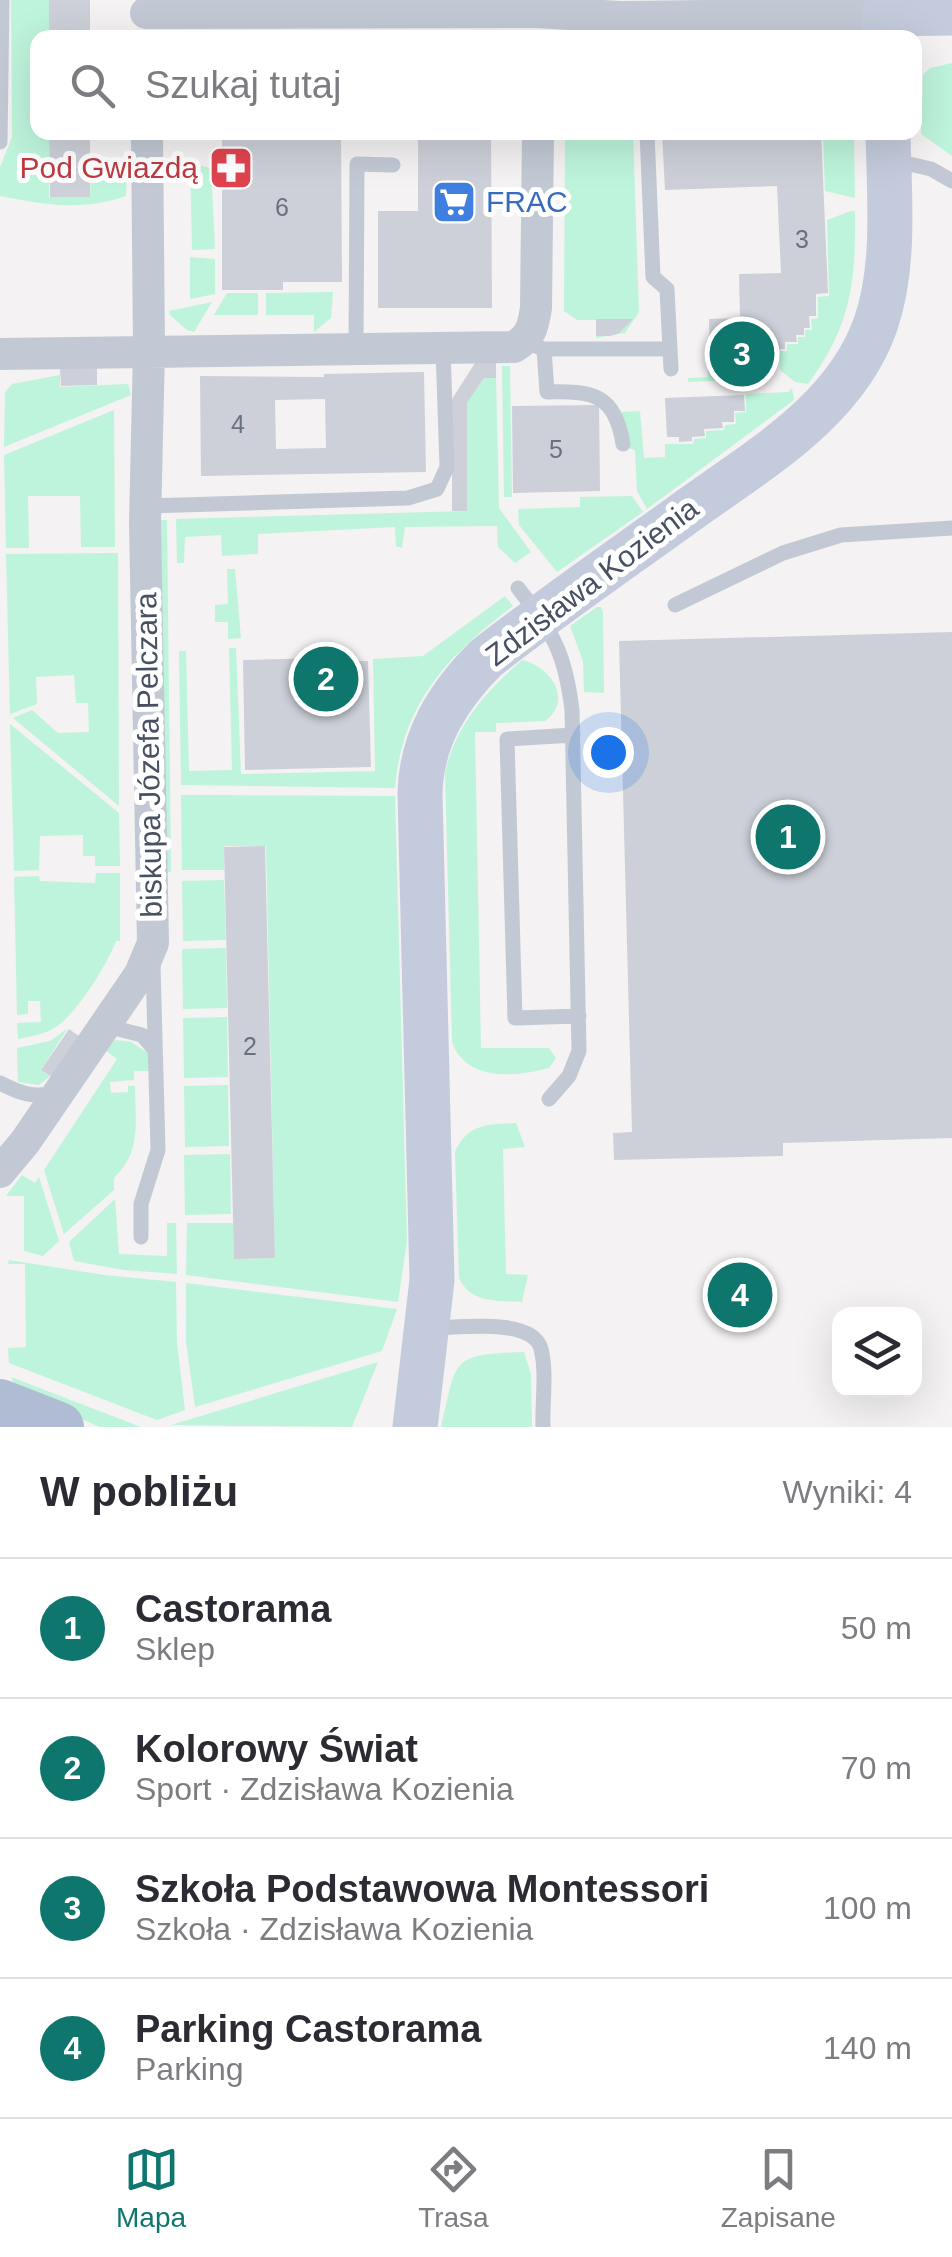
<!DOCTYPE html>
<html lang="pl">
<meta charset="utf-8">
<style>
:root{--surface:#fff;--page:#f2f2f3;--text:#2b2b33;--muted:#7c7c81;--line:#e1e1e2;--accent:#0f766e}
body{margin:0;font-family:Arial,sans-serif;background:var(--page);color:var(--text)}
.controls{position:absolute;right:30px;bottom:30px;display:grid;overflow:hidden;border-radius:20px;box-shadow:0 10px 40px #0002}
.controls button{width:90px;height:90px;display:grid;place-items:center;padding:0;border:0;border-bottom:2px solid var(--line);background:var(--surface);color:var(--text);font:50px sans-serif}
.you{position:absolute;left:608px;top:752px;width:35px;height:35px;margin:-25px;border:8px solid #fff;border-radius:50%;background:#1a73e8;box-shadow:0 0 0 15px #1a73e833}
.badge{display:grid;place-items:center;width:65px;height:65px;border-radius:50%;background:var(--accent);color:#fff;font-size:32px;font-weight:700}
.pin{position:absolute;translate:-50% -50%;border:5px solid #fff;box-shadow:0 2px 10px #0006}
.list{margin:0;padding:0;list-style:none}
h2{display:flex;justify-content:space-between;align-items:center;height:130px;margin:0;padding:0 40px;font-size:42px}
h2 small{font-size:32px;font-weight:400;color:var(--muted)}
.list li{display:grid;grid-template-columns:65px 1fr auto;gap:30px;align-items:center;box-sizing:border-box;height:140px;padding:0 40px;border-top:2px solid var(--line)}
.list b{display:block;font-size:38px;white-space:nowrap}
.list p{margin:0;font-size:32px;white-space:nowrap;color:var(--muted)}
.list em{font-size:32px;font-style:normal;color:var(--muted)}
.icon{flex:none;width:55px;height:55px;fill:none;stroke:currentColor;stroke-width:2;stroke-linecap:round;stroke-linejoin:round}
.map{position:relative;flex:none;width:952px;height:1427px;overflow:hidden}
.search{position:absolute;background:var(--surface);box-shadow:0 10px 40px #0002;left:30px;right:30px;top:30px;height:110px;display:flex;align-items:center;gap:25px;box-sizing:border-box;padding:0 35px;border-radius:20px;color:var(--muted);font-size:38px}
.sheet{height:690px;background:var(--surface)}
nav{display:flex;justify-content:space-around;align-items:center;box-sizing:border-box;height:140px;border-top:2px solid var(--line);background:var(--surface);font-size:28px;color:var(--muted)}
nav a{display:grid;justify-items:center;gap:5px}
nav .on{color:var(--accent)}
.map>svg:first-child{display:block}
.green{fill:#bef4db}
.building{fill:#cdd0d8;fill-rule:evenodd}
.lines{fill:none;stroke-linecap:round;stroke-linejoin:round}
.lane{stroke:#c2c9d4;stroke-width:15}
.street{stroke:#c2c9d4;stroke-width:32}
.secondary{stroke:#c3cbdc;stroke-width:45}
.primary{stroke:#afbcd3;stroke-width:50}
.labels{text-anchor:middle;stroke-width:10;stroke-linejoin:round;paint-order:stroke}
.number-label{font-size:25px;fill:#687180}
.health-label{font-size:30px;fill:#be3a42;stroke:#fff;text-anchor:end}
.shop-label{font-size:30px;fill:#366cbe;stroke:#fff;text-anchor:start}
.street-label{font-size:30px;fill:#475162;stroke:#fff}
</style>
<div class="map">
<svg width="952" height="1427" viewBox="0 0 952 1427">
<rect width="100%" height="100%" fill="#f4f2f2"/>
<path class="green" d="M11,0H49V37L38,38V132L49,133V197H90L91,173L127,172L126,196C84,211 44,205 0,196V167L12,137Z
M952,63V156L921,134L923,75L930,68Z
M565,133H633L639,312L625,333L596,338V320H577L564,311Z
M823,133H854L855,198L825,191Z
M190,163L211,168L215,249L192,250Z
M851,211H855C856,282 851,326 808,384L795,382L780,370V351H787V344H798V337H805V330H812L811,319L818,318V297L829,296L827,220Z
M190,257L215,259V294L190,299Z
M333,292L331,318L314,332V315H266V293Z
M227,293H258V315H214Z
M212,302L194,332L187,330L170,315L169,311Z
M763,364L764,379L688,382V378L708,377V366Z
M502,366H510L512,497H504Z
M60,375V387L128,384L131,395L4,447L5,392L12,384Z
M484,378H496L499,508L531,552L515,563L498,547L497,526L405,527L402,548L396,546L395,527L258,534V554L222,556L221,535L185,537L184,563H177L176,519L467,511V403Z
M792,388L794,400L647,509L637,491L635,450L629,448L621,412L640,411L644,458L665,457V444H693L694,439L706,438V431L724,430L725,425L736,424L735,413L746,412V394L788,392Z
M114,410L115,547H81L80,496H28L29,548H6L4,455Z
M632,496L643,512L557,572L519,525L518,509L580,507V497Z
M162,520H167L171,872L163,873L157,522Z
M118,553L119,806L13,718L32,710L58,733L89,732L88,703H76L74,675L36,677L37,704L10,714L6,554Z
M227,569H235L241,638L228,639V622H215V605L228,604Z
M505,596L513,606C448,655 402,703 395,788L181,785L179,651H186L189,771L232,770L229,648H236L241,774L375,771L373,659L423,656Z
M597,607H601L603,612L604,693L584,692L583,661L570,626Z
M522,660C550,666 574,700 545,721L496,723V732H475L481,1048H549L556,1058L549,1068C516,1077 466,1082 452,1042L445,772C457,723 485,693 522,660Z
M10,724L119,813L120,866H95V856H83V835L40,836L39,870L14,871Z
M181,795L395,796L407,1241L398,1302L186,1275L187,1223H233L234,1259L275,1258L266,846H224V870H182Z
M96,873H120V941H116C107,965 77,1013 56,1027C44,1035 31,1036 18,1039L17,1023L41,1022L40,1001H28V1014L17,1015L14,877L39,876L40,881L95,883Z
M224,880L226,940L183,941L182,881Z
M226,948L227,1008L183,1009L182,949Z
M227,1017L228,1077L184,1078L183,1018Z
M67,1029L41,1070L50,1076L39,1085L18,1082L17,1048L50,1041Z
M115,1040L131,1042L148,1053L150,1071H134V1080L110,1082L111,1093L128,1092V1086H135C135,1123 142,1151 114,1178V1190L64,1234L44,1170L117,1059L104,1049Z
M228,1085L229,1146L185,1147L184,1086Z
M516,1123L525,1147L503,1149L506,1274L528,1275L522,1302C497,1300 471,1304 459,1278L455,1152C467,1124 488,1124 516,1123Z
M230,1154L231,1214L185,1215L184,1155Z
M22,1175L35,1183L39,1177L59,1241L43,1256L24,1251V1196H6Z
M115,1199L119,1254L167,1256V1223H176L177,1274L124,1270L74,1261L69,1242Z
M9,1260L104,1275L176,1282L177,1343L185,1410L157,1420L9,1363L8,1348L26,1347L25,1264H8Z
M186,1283L397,1309L382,1351L195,1407L186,1342Z
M524,1352L531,1374L532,1427H441C458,1358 449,1355 524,1352Z
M378,1362L352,1427L171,1425Z
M11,1377L141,1427H100L18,1392Z"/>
<path class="building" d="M49,0H90V38H49Z
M49,132H90V197H50Z
M222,132H341L342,282H283V290H222Z
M418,132H491L492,308H378V211H418Z
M662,132H821L828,293L816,294V316H809L810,328H804V335H796L797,342H785V349H764V362L710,364L709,319L740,318L739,274L781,273L777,186L665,190Z
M596,319H633L619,333L610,336H596Z
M475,363H496V378H484L467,403V511H452V399Z
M97,368V385L61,386L60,369Z
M424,372L426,472L201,476L200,376L324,377V374ZM325,399L326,448L276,449L275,400Z
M744,395L745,411H734V422H722L723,428L704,429L705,436L692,437V441L679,442V437H667L665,398Z
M599,405L600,491L513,493L512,406Z
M952,632V1138L783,1143V1156L614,1160L613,1133L632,1132L619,641Z
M357,657V661H368L371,767L245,770L243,660Z
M265,846L275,1258L234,1259L224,847Z
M69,1029L79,1036L52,1077L41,1070Z"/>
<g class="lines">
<path class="lane" d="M647,132L653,277L667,289L671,369
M0,142L2,0
M892,160L931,169L952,181
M538,347L544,349H670
M356,349L357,164L393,165
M544,349L547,392C592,391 615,393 623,444
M147,506L408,498L437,489L447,467L443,349
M518,588C553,633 565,652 572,710L579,1051L569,1076L549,1099
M675,605L783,553L841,535L952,528
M573,735L507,739L515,1018L579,1016
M104,1031L110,1027L142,1035L155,1050
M0,1083C19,1093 35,1099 56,1092
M141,1237V1204L158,1150L153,964
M433,1328C458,1328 533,1317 541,1349C547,1372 542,1403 543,1427"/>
<path class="street" d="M146,13L536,12L620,17L884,14
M0,354L514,347C531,337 533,327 536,308L538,132
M0,1172L25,1142L140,974L153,943L145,523L149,350L147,132"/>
<path class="secondary" d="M885,38L884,14L952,13
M415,1427L432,1280L420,794C421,739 448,696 486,658C549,609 614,564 678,518C751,464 845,414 876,323C896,264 889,194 888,132"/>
<path class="primary" d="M0,1404L59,1427"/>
</g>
<defs>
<symbol id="pharmacy-square" viewBox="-11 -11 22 22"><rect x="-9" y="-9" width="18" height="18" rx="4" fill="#e0444e" stroke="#fff"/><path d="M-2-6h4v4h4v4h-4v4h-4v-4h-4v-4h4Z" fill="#fff"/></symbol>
<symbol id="supermarket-square" viewBox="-11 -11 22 22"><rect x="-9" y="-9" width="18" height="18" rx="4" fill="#3f7fe0" stroke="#fff"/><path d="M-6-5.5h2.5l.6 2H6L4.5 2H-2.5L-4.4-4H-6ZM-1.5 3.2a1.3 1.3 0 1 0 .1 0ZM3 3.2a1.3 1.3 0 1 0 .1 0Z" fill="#fff"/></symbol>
</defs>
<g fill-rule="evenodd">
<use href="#pharmacy-square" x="206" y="143" width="50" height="50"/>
<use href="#supermarket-square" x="429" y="177" width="50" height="50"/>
</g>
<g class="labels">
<g class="number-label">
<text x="282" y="216">6</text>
<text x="802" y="248">3</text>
<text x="238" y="433">4</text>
<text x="556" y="458">5</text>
<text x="250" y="1055">2</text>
</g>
<g class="health-label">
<text x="198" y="178">Pod Gwiazdą</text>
</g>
<g class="shop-label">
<text x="486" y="212">FRAC</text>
</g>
<g class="street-label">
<text transform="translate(592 582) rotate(-37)" y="10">Zdzisława Kozienia</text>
<text transform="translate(149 755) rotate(-91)" y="10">biskupa Józefa Pelczara</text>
</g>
</g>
</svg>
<div class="controls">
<button><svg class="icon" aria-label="layers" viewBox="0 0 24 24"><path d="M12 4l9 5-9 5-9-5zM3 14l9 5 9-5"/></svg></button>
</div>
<div class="you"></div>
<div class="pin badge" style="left:788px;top:837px">1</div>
<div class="pin badge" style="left:326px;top:679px">2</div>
<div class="pin badge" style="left:742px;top:354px">3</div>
<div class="pin badge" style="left:740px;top:1295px">4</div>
<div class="search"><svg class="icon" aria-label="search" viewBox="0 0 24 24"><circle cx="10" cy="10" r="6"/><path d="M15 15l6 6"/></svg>Szukaj tutaj</div>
</div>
<section class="sheet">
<h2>W pobliżu<small>Wyniki: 4</small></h2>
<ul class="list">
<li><span class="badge">1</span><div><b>Castorama</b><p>Sklep</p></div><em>50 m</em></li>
<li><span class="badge">2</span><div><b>Kolorowy Świat</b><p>Sport · Zdzisława Kozienia</p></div><em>70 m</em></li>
<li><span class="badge">3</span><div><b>Szkoła Podstawowa Montessori</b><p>Szkoła · Zdzisława Kozienia</p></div><em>100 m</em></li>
<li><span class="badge">4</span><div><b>Parking Castorama</b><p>Parking</p></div><em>140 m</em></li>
</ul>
</section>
<nav>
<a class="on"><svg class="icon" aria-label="map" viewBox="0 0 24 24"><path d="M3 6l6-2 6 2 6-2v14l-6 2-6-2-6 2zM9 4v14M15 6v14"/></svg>Mapa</a>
<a><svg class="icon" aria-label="directions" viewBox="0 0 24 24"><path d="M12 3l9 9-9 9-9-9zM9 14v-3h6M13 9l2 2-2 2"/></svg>Trasa</a>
<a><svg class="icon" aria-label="saved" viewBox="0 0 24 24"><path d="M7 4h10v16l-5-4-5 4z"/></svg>Zapisane</a>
</nav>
